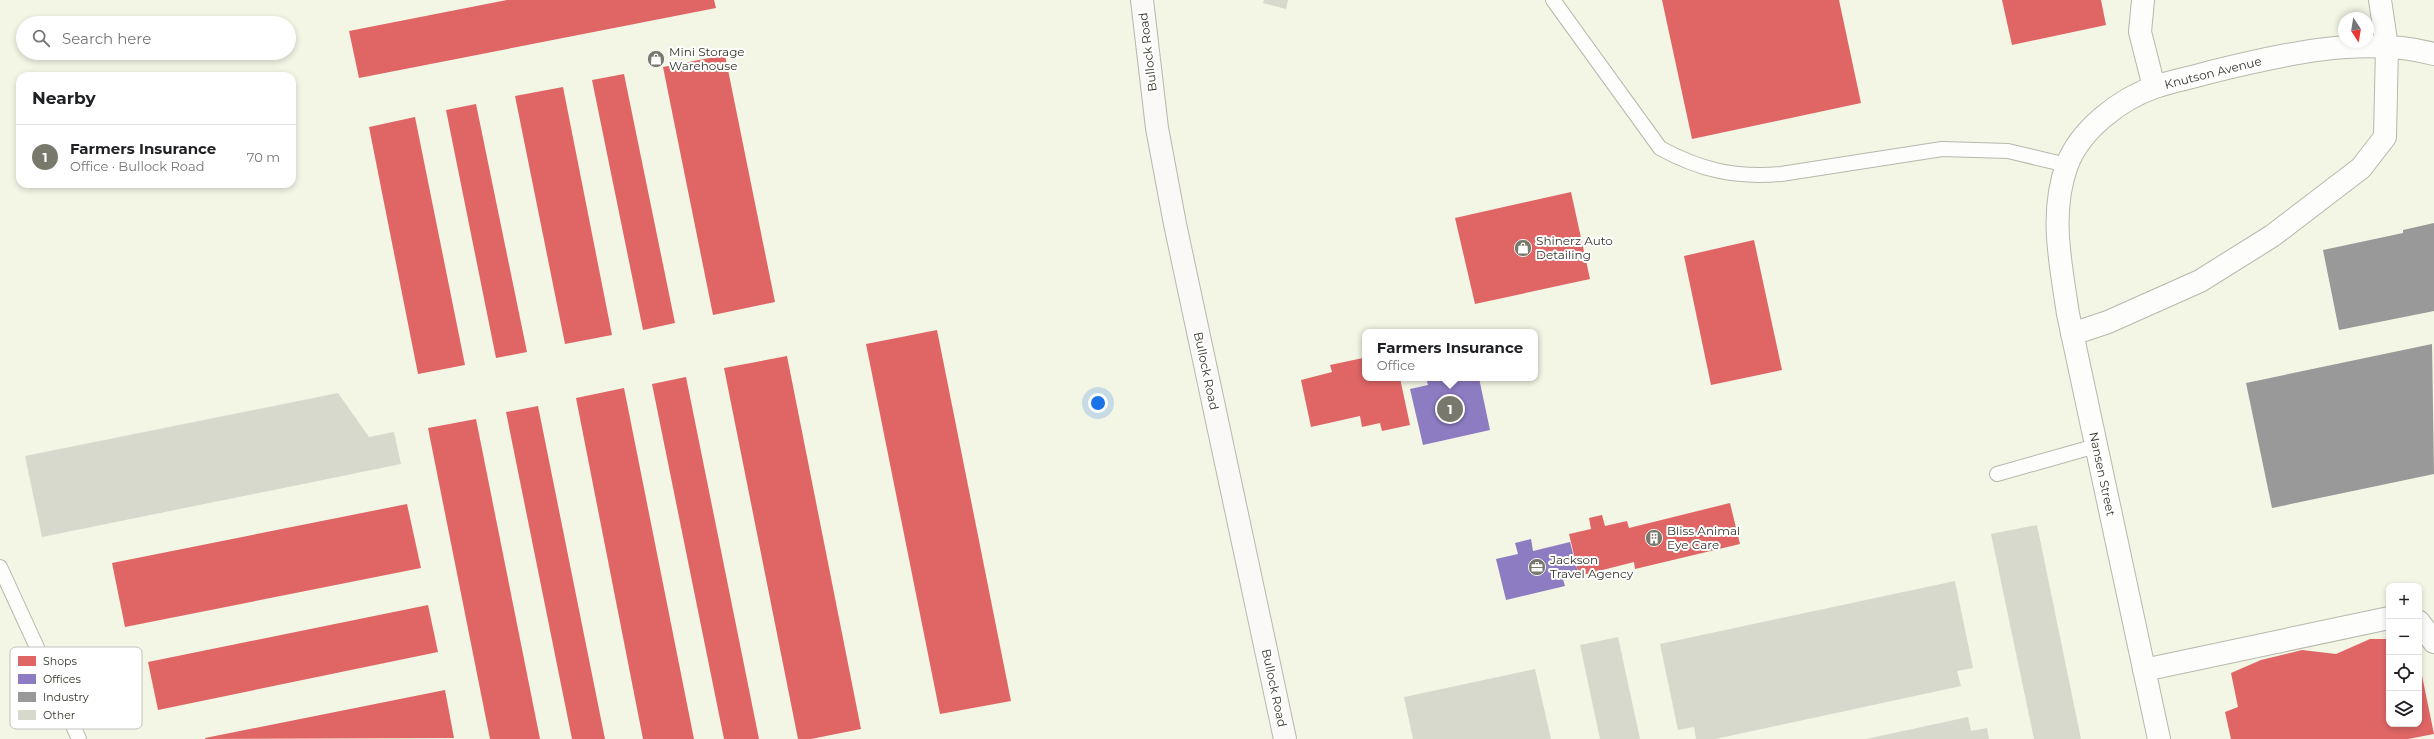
<!DOCTYPE html>
<meta charset="utf-8">
<style>
:root{--surface:#fff;--page:#f6f6f6;--text:#202124;--muted:#757577;--line:#e0e0e0;--accent:#78796c}
body{margin:0;font-family:Montserrat,sans-serif;background:var(--page);color:var(--text)}
.controls{position:absolute;right:12px;bottom:12px;display:grid;overflow:hidden;border-radius:8px;box-shadow:0 2px 6px #0003}
.controls button{width:36px;height:36px;display:grid;place-items:center;padding:0;border:0;border-bottom:1px solid var(--line);background:var(--surface);color:var(--text);font:20px sans-serif}
.compass{position:absolute;left:2338px;top:12px;width:36px;height:36px;border-radius:50%;background:var(--surface);box-shadow:0 2px 6px #0003;rotate:168deg}
.you{position:absolute;left:1098px;top:403px;width:14px;height:14px;margin:-10px;border:3px solid #fff;border-radius:50%;background:#1a73e8;box-shadow:0 0 0 6px #1a73e833}
.badge{display:grid;place-items:center;width:26px;height:26px;border-radius:50%;background:var(--accent);color:#fff;font-size:13px;font-weight:700}
.pin{position:absolute;translate:-50% -50%;border:2px solid #fff;box-shadow:0 1px 4px #0006}
.popup{position:absolute;left:1362px;top:329px;width:176px;height:52px;box-sizing:border-box;display:grid;place-content:center;border-radius:8px;background:var(--surface);filter:drop-shadow(0 1px 3px #0005);font-size:13px;white-space:nowrap;color:var(--muted)}
.popup b{font-size:15px;color:var(--text)}
.popup::after{content:'';position:absolute;left:50%;top:100%;margin-left:-8px;border:8px solid transparent;border-top-color:var(--surface)}
.list{margin:0;padding:0;list-style:none}
h2{display:flex;justify-content:space-between;align-items:center;height:52px;margin:0;padding:0 16px;font-size:17px}
h2 small{font-size:13px;font-weight:400;color:var(--muted)}
.list li{display:grid;grid-template-columns:26px 1fr auto;gap:12px;align-items:center;box-sizing:border-box;height:64px;padding:0 16px;border-top:1px solid var(--line)}
.list b{display:block;font-size:15px;white-space:nowrap}
.list p{margin:0;font-size:13px;white-space:nowrap;color:var(--muted)}
.list em{font-size:13px;font-style:normal;color:var(--muted)}
.icon{flex:none;width:22px;height:22px;fill:none;stroke:currentColor;stroke-width:2;stroke-linecap:round;stroke-linejoin:round}
.map{position:relative;flex:none;width:2434px;height:739px;overflow:hidden}
.search{position:absolute;background:var(--surface);box-shadow:0 2px 6px #0003;left:16px;top:16px;width:280px;height:44px;display:flex;align-items:center;gap:10px;box-sizing:border-box;padding:0 14px;border-radius:22px;color:var(--muted);font-size:15px}
.panel{position:absolute;background:var(--surface);box-shadow:0 2px 6px #0003;left:16px;top:72px;width:280px;height:116px;border-radius:12px}
.map>svg:first-child{display:block}
.shops{fill:#e06666}
.offices{fill:#8e7cc3}
.industry{fill:#999}
.building{fill:#d7d9cc}
.lines{fill:none;stroke-linecap:round;stroke-linejoin:round}
.lane-casing{stroke:#b6b8ac;stroke-width:16}
.street-casing{stroke:#b6b8ac;stroke-width:24}
.secondary-casing{stroke:#b6b8ac;stroke-width:24}
.lane{stroke:#fdfefb;stroke-width:14}
.street{stroke:#fdfefb;stroke-width:22}
.secondary{stroke:#fbf8f8;stroke-width:22}
.labels{text-anchor:middle;stroke-width:4;stroke-linejoin:round;paint-order:stroke}
.poi-label{font-size:12px;fill:#35362b;stroke:#fff;text-anchor:start}
.street-label{font-size:12px;fill:#35362b;stroke:#fff}
.key{fill:#fff;stroke:#c2c3bf;stroke-width:1}
.key-label{font-size:11px;fill:#35362b}
</style>
<div class="map">
<svg width="2434" height="739" viewBox="0 0 2434 739">
<rect width="100%" height="100%" fill="#f3f5e5"/>
<path class="shops" d="M507,0H714L716,8L359,78L349,31Z
M1662,0H1839L1861,103L1692,139Z
M2002,0H2101L2106,25L2012,45Z
M725,55L775,302L713,315L663,67Z
M624,74L675,323L643,330L592,80Z
M563,87L612,335L565,344L515,96Z
M476,104L527,352L496,358L446,110Z
M415,117L465,365L418,374L369,127Z
M1571,192L1590,279L1475,304L1455,218Z
M1754,240L1782,370L1711,385L1684,256Z
M937,330L1011,701L940,714L866,344Z
M787,356L861,729L811,739H798L724,368Z
M1363,358L1365,378H1400L1410,425L1382,431L1380,423L1362,427L1360,416L1311,427L1301,380L1332,372L1330,365Z
M686,377L759,739H724L652,384Z
M624,388L694,739H643L576,398Z
M538,406L605,739H572L506,412Z
M476,419L540,739H490L428,428Z
M1730,503L1740,544L1635,569L1634,562L1579,576L1569,534L1591,529L1589,518L1602,515L1605,526L1627,521L1629,528Z
M407,504L421,568L125,627L112,563Z
M428,605L438,652L158,710L148,662Z
M2370,639H2389V724H2419L2421,671L2434,734L2408,739H2231L2225,712L2238,707L2231,673L2261,660L2302,650L2336,654Z
M445,690L454,738L205,739V738Z"/>
<path class="offices" d="M1426,378H1479L1490,430L1423,445L1410,389L1428,385Z
M1531,539L1533,551L1570,542L1579,576L1563,579L1565,586L1506,600L1496,559L1518,554L1515,543Z"/>
<path class="industry" d="M2434,223V311L2339,330L2323,250L2403,233V230Z
M2432,344L2434,474L2272,508L2246,383Z"/>
<path class="building" d="M1264,0H1288L1286,9L1263,3Z
M338,393L369,437L394,432L401,464L42,537L25,456Z
M2037,525L2081,739H2034L1991,534Z
M1955,581L1973,668L1957,671L1961,686L1715,739H1696L1694,727L1678,730L1660,644Z
M1618,637L1640,739H1600L1580,645Z
M1535,669L1551,739H1413L1404,697Z
M1968,717L1971,731L1987,728L1989,739H1866Z"/>
<g class="lines">
<defs>
<path id="lane" d="M1553,0L1660,148C1700,170 1735,178 1781,174L1942,149L2008,151L2067,165
M1997,474L2096,446
M0,567L79,739"/>
<path id="street" d="M2143,0L2140,32L2154,87
M2072,334L2108,322L2200,281L2272,236L2361,168L2385,137L2387,47L2380,0
M2419,622L2434,642
M2144,670L2389,618
M2159,739L2068,314C2061,265 2049,214 2067,165C2080,130 2120,99 2155,87C2172,81 2190,78 2207,73C2279,55 2361,35 2434,54"/>
<path id="secondary" d="M1142,0L1157,128L1175,224L1285,739"/>
</defs>
<use href="#lane" class="lane-casing"/>
<use href="#street" class="street-casing"/>
<use href="#secondary" class="secondary-casing"/>
<use href="#lane" class="lane"/>
<use href="#street" class="street"/>
<use href="#secondary" class="secondary"/>
</g>
<defs>
<symbol id="shop-disc" viewBox="-11 -11 22 22"><circle r="9.5" fill="#78796c" stroke="#fff"/><path d="M-5-2.5h2.3a2.7 3.5 0 0 1 5.4 0H5L5.5 6h-11ZM-1.5-2.5h3a1.5 2.3 0 0 0-3 0Z" fill="#fff"/></symbol>
<symbol id="building-disc" viewBox="-11 -11 22 22"><circle r="9.5" fill="#78796c" stroke="#fff"/><path d="M-4-6H4V6H1V3H-1V6H-4ZM-2.5-4.3h1.7v1.8h-1.7ZM.8-4.3h1.7v1.8H.8ZM-2.5-1h1.7V.8h-1.7ZM.8-1h1.7V.8H.8Z" fill="#fff"/></symbol>
<symbol id="office-disc" viewBox="-11 -11 22 22"><circle r="9.5" fill="#78796c" stroke="#fff"/><path d="M-6-3h4V-5.5h4V-3h4V5H-6ZM-1-4.5V-3h2v-1.5ZM-6 0V1H6V0Z" fill="#fff"/></symbol>
</defs>
<g fill-rule="evenodd">
<use href="#shop-disc" x="646" y="49" width="20" height="20"/>
<use href="#shop-disc" x="1513" y="238" width="20" height="20"/>
<use href="#building-disc" x="1644" y="528" width="20" height="20"/>
<use href="#office-disc" x="1527" y="557" width="20" height="20"/>
</g>
<g class="labels">
<g class="poi-label">
<text x="669" y="56">Mini Storage<tspan x="669" dy="14">Warehouse</tspan></text>
<text x="1536" y="245">Shinerz Auto<tspan x="1536" dy="14">Detailing</tspan></text>
<text x="1667" y="535">Bliss Animal<tspan x="1667" dy="14">Eye Care</tspan></text>
<text x="1550" y="564">Jackson<tspan x="1550" dy="14">Travel Agency</tspan></text>
</g>
<g class="street-label">
<text transform="translate(1148 52) rotate(-97)" y="4">Bullock Road</text>
<text transform="translate(2213 73) rotate(-14)" y="4">Knutson Avenue</text>
<text transform="translate(1206 371) rotate(78)" y="4">Bullock Road</text>
<text transform="translate(2102 474) rotate(78)" y="4">Nansen Street</text>
<text transform="translate(1274 688) rotate(78)" y="4">Bullock Road</text>
</g>
</g>
<rect x="10" y="647" width="132" height="82" rx="6" class="key"/>
<rect x="18" y="656" width="18" height="10" fill="#e06666"/>
<rect x="18" y="674" width="18" height="10" fill="#8e7cc3"/>
<rect x="18" y="692" width="18" height="10" fill="#999"/>
<rect x="18" y="710" width="18" height="10" fill="#d7d9cc"/>
<g class="key-label">
<text x="43" y="665">Shops</text>
<text x="43" y="683">Offices</text>
<text x="43" y="701">Industry</text>
<text x="43" y="719">Other</text>
</g>
</svg>
<div class="controls">
<button>+</button>
<button>−</button>
<button><svg class="icon" aria-label="locate" viewBox="0 0 24 24"><circle cx="12" cy="12" r="6"/><path d="M12 2v4M12 18v4M2 12h4M18 12h4"/></svg></button>
<button><svg class="icon" aria-label="layers" viewBox="0 0 24 24"><path d="M12 4l9 5-9 5-9-5zM3 14l9 5 9-5"/></svg></button>
</div>
<svg class="compass" viewBox="-18 -18 36 36"><path d="M0-13l5 13h-10z" fill="#e53935"/><path d="M0 13l5-13h-10z" fill="#757577"/></svg>
<div class="you"></div>
<div class="pin badge" style="left:1450px;top:409px">1</div>
<div class="popup"><b>Farmers Insurance</b>Office</div>
<div class="search"><svg class="icon" aria-label="search" viewBox="0 0 24 24"><circle cx="10" cy="10" r="6"/><path d="M15 15l6 6"/></svg>Search here</div>
<section class="panel">
<h2>Nearby<small></small></h2>
<ul class="list">
<li><span class="badge">1</span><div><b>Farmers Insurance</b><p>Office · Bullock Road</p></div><em>70 m</em></li>
</ul>
</section>
</div>
